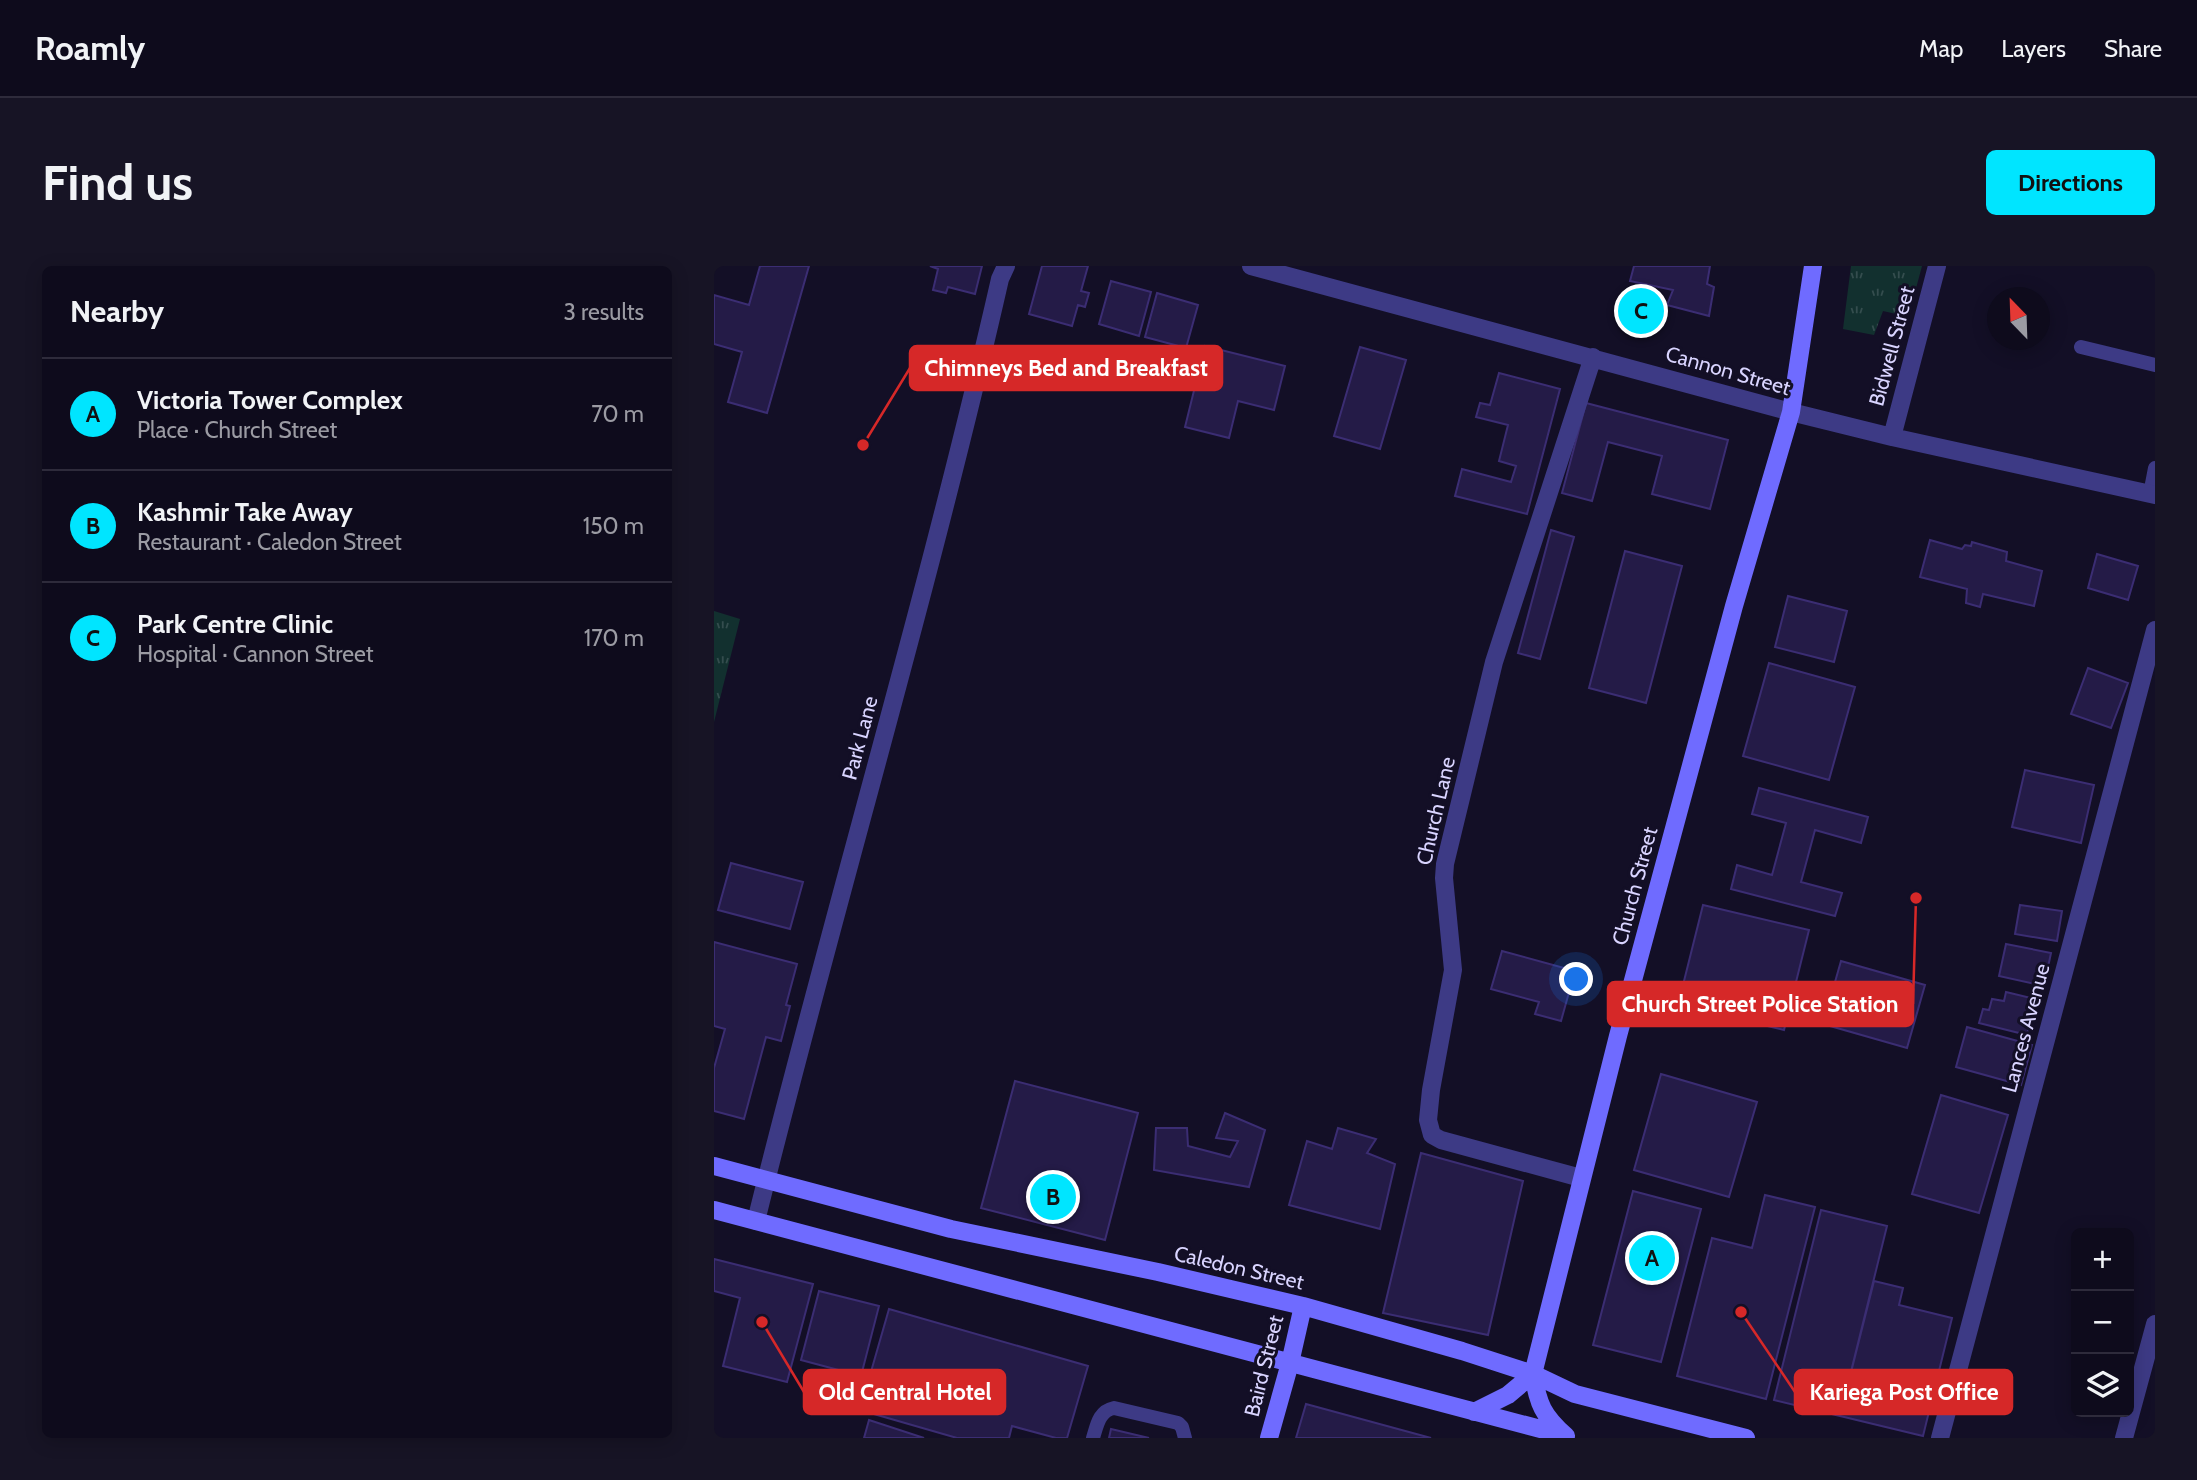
<!DOCTYPE html>
<meta charset="utf-8">
<style>
:root{--surface:#0e0b1c;--page:#171425;--text:#f1f3f6;--muted:#9b9ba3;--line:#2e2b3b;--accent:#00e5ff}
body{margin:0;font-family:Cabin,sans-serif;background:var(--page);color:var(--text)}
.controls{position:absolute;right:21px;bottom:21px;display:grid;overflow:hidden;border-radius:10px;box-shadow:0 4px 18px #0003}
.controls button{width:63px;height:63px;display:grid;place-items:center;padding:0;border:0;border-bottom:2px solid var(--line);background:var(--surface);color:var(--text);font:35px sans-serif}
.compass{position:absolute;left:1273px;top:21px;width:63px;height:63px;border-radius:50%;background:var(--surface);box-shadow:0 4px 18px #0003;rotate:337deg}
.you{position:absolute;left:863px;top:714px;width:24px;height:24px;margin:-18px;border:5px solid #fff;border-radius:50%;background:#1a73e8;box-shadow:0 0 0 10px #1a73e833}
.badge{display:grid;place-items:center;width:46px;height:46px;border-radius:50%;background:var(--accent);color:#111;font-size:23px;font-weight:700}
.pin{position:absolute;translate:-50% -50%;border:4px solid #fff;box-shadow:0 2px 7px #0006}
.list{margin:0;padding:0;list-style:none}
h2{display:flex;justify-content:space-between;align-items:center;height:91px;margin:0;padding:0 28px;font-size:30px}
h2 small{font-size:23px;font-weight:400;color:var(--muted)}
.list li{display:grid;grid-template-columns:46px 1fr auto;gap:21px;align-items:center;box-sizing:border-box;height:112px;padding:0 28px;border-top:2px solid var(--line)}
.list b{display:block;font-size:26px;white-space:nowrap}
.list p{margin:0;font-size:23px;white-space:nowrap;color:var(--muted)}
.list em{font-size:23px;font-style:normal;color:var(--muted)}
.icon{flex:none;width:38px;height:38px;fill:none;stroke:currentColor;stroke-width:2;stroke-linecap:round;stroke-linejoin:round}
.map{position:relative;flex:none;width:1441px;height:1172px;overflow:hidden;border-radius:10px}
header{display:flex;align-items:center;gap:42px;box-sizing:border-box;height:98px;padding:0 35px;background:var(--surface);border-bottom:2px solid var(--line)}
header strong{font-size:33px}
nav{display:flex;gap:38px;margin-inline-start:auto;font-size:24px}
.intro{display:flex;align-items:center;justify-content:space-between;box-sizing:border-box;height:168px;padding:0 42px}
h1{margin:0;font-size:49px}
.button{padding:18px 32px;border-radius:10px;background:var(--accent);color:#111;font-size:24px;font-weight:700}
main{display:flex;gap:42px;padding:0 42px}
aside{flex:1;background:var(--surface);border-radius:10px;box-shadow:0 4px 18px #0003}
.map>svg:first-child{display:block}
.grass{fill:url(#grass-tufts)}
.building{fill:#241b47;stroke:#3b2d73;stroke-width:2}
.lines{fill:none;stroke-linecap:round;stroke-linejoin:round}
.lane{stroke:#3d3a85;stroke-width:14}
.street{stroke:#3d3a85;stroke-width:18}
.secondary{stroke:#6f6bff;stroke-width:18}
.labels{text-anchor:middle;stroke-width:6;stroke-linejoin:round;paint-order:stroke}
.street-label{font-size:21px;fill:#d9d4ff;stroke:#130f26}
.leader{fill:none;stroke:#d62828;stroke-width:2.5}
.callout-dot{fill:#d62828;stroke:#130f26;stroke-width:2.5}
.callout{fill:#d62828;stroke:#d62828;stroke-width:2.5}
.callout-label{font-size:23px;text-anchor:middle;font-weight:bold;fill:#fff}
</style>
<header>
<strong>Roamly</strong>
<nav><a>Map</a><a>Layers</a><a>Share</a></nav>
</header>
<div class="intro"><h1>Find us</h1><a class="button">Directions</a></div>
<main>
<aside>
<h2>Nearby<small>3 results</small></h2>
<ul class="list">
<li><span class="badge">A</span><div><b>Victoria Tower Complex</b><p>Place · Church Street</p></div><em>70 m</em></li>
<li><span class="badge">B</span><div><b>Kashmir Take Away</b><p>Restaurant · Caledon Street</p></div><em>150 m</em></li>
<li><span class="badge">C</span><div><b>Park Centre Clinic</b><p>Hospital · Cannon Street</p></div><em>170 m</em></li>
</ul>
</aside>
<div class="map">
<svg width="1441" height="1172" viewBox="0 0 1441 1172">
<defs>
<pattern id="grass-tufts" width="24" height="20" patternUnits="userSpaceOnUse" patternTransform="scale(1.75)"><rect width="24" height="20" fill="#12302f"/><path d="M3 7l-1-3M5 7V3M7 7l1-3M15 17l-1-3M17 17v-4M19 17l1-3" fill="none" stroke="#344d4e"/></pattern>
</defs>
<rect width="100%" height="100%" fill="#130f26"/>
<path class="grass" d="M1137,0H1208L1201,26L1187,49L1169,45L1160,69L1129,63Z
M0,345L26,353L0,456Z"/>
<path class="building" d="M46,0H95L53,147L14,136L28,86L0,78V29L35,39Z
M216,0H268L261,28L234,21L232,27L219,24L224,3Z
M328,0H374L367,25L375,27L371,41L364,39L358,60L315,48Z
M920,0H996L993,18L1000,21L995,50L953,39L959,24L916,15Z
M397,15L437,26L425,70L385,58Z
M443,27L484,39L472,82L431,71Z
M491,80L571,100L560,144L524,135L515,172L471,161Z
M646,81L692,94L666,183L620,170Z
M785,107L846,123L813,248L741,230L748,203L797,216L802,200L785,195L794,159L762,151L766,137L776,139Z
M872,137L1014,174L996,243L938,228L948,190L894,176L878,235L848,227Z
M837,264L860,271L826,393L804,387Z
M1216,274L1248,283L1251,279L1257,280L1258,276L1293,286L1292,295L1328,305L1320,340L1269,328L1266,341L1252,337L1253,323L1206,311Z
M911,285L968,300L932,437L875,422Z
M1383,288L1424,300L1414,334L1374,322Z
M1074,330L1133,345L1120,396L1061,381Z
M1055,397L1141,421L1115,514L1029,490Z
M1374,402L1414,417L1397,462L1357,448Z
M1311,504L1380,519L1367,577L1298,561Z
M1045,522L1154,551L1147,577L1101,564L1087,616L1128,627L1121,650L1017,623L1023,599L1058,609L1072,557L1038,548Z
M17,597L89,616L76,663L4,644Z
M989,639L1095,664L1070,764L964,739Z
M1306,639L1348,645L1343,675L1301,668Z
M0,676L83,698L72,739L76,740L67,775L52,771L30,853L0,845V802L11,763L0,760Z
M1292,678L1337,687L1330,720L1285,710Z
M788,685L861,705L847,755L821,748L825,736L777,723Z
M1127,695L1211,719L1193,782L1109,758Z
M1292,726L1321,733L1313,769L1265,757L1269,743L1275,744L1278,733L1290,735Z
M1253,761L1318,779L1307,819L1242,801Z
M947,808L1043,836L1015,931L920,904Z
M301,815L424,847L391,974L267,942Z
M1227,829L1294,849L1265,947L1198,928Z
M511,847L551,864L535,921L440,904L442,862H473L474,880L516,891L524,875L502,872Z
M624,862L662,873L653,887L681,898L666,963L575,939L593,875L618,883Z
M707,887L809,915L774,1069L669,1047Z
M919,925L987,943L947,1096L879,1079Z
M1051,929L1101,941L1052,1133L963,1110L998,972L1038,982Z
M1107,944L1173,960L1126,1150L1060,1134Z
M0,993L99,1018L73,1116L9,1100L26,1032L0,1025Z
M1160,1015L1189,1022L1185,1039L1238,1052L1209,1170L1126,1150Z
M105,1025L165,1040L147,1110L87,1094Z
M175,1043L374,1100L353,1172H342L298,1160L295,1172H243L146,1144Z
M592,1138L717,1172H582Z
M155,1154L210,1172H150Z
M397,1163L435,1172H395Z"/>
<g class="lines">
<path class="lane" d="M1367,81L1441,99
M1436,228L1441,202
M379,1172C383,1159 385,1145 400,1142L464,1157L468,1161L471,1172"/>
<path class="street" d="M537,0L1077,146L1178,171L1441,229
M1178,171L1223,0
M867,912L727,874L718,869L714,854L717,824L739,704L730,612L731,598L780,396L879,91
M42,955C120,640 214,329 286,13L292,0
M1226,1172L1441,364
M1410,1172L1441,1058"/>
<path class="secondary" d="M0,900L237,963L444,1006L589,1040L748,1085L819,1108L861,1128L1032,1172
M0,944L849,1169
M760,1146L794,1129L819,1108
M852,1170C829,1150 824,1138 819,1108L904,770L1020,340L1077,146L1099,0
M555,1172L576,1097L589,1040"/>
</g>
<g class="labels">
<g class="street-label">
<text transform="translate(1178 80) rotate(-75)" y="7">Bidwell Street</text>
<text transform="translate(1014 105) rotate(16)" y="7">Cannon Street</text>
<text transform="translate(146 472) rotate(-75)" y="7">Park Lane</text>
<text transform="translate(722 545) rotate(-77)" y="7">Church Lane</text>
<text transform="translate(921 620) rotate(-75)" y="7">Church Street</text>
<text transform="translate(1312 762) rotate(-75)" y="7">Lances Avenue</text>
<text transform="translate(525 1002) rotate(13)" y="7">Caledon Street</text>
<text transform="translate(550 1100) rotate(-76)" y="7">Baird Street</text>
</g>
</g>
<path class="leader" d="M149 179L196 102M1202 632L1199 738M48 1056L90 1126M1027 1046L1081 1126"/>
<g class="callout-dot">
<circle cx="149" cy="179" r="7"/>
<circle cx="1202" cy="632" r="7"/>
<circle cx="48" cy="1056" r="7"/>
<circle cx="1027" cy="1046" r="7"/>
</g>
<g class="callout">
<rect x="196" y="80" width="312" height="44" rx="7"/>
<rect x="894" y="716" width="305" height="44" rx="7"/>
<rect x="90" y="1104" width="201" height="44" rx="7"/>
<rect x="1081" y="1104" width="217" height="44" rx="7"/>
</g>
<g class="callout-label">
<text x="352" y="110">Chimneys Bed and Breakfast</text>
<text x="1046" y="746">Church Street Police Station</text>
<text x="191" y="1134">Old Central Hotel</text>
<text x="1190" y="1134">Kariega Post Office</text>
</g>
</svg>
<div class="controls">
<button>+</button>
<button>−</button>
<button><svg class="icon" aria-label="layers" viewBox="0 0 24 24"><path d="M12 4l9 5-9 5-9-5zM3 14l9 5 9-5"/></svg></button>
</div>
<svg class="compass" viewBox="-18 -18 36 36"><path d="M0-13l5 13h-10z" fill="#e53935"/><path d="M0 13l5-13h-10z" fill="#9b9ba3"/></svg>
<div class="you"></div>
<div class="pin badge" style="left:938px;top:992px">A</div>
<div class="pin badge" style="left:339px;top:931px">B</div>
<div class="pin badge" style="left:927px;top:45px">C</div>
</div>
</main>
